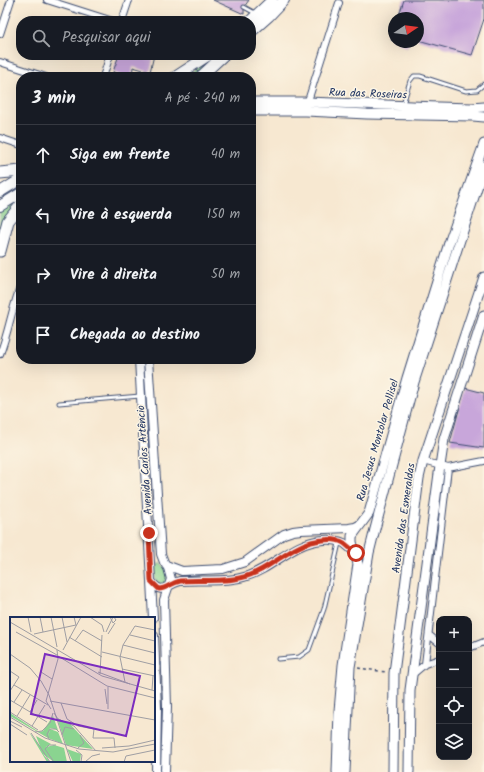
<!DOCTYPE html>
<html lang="pt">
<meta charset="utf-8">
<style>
:root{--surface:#171b24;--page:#242831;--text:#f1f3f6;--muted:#9ea1a6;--line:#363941}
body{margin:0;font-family:Kalam,sans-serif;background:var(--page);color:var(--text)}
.controls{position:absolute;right:12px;bottom:12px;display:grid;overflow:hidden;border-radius:8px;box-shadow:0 4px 16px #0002}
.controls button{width:36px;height:36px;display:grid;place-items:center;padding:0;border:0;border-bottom:1px solid var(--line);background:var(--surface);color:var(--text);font:20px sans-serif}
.compass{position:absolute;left:388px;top:12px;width:36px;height:36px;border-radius:50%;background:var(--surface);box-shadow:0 4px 16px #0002;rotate:77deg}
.stop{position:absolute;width:12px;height:12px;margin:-9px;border:3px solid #c8321e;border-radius:50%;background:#fff}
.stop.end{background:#c8321e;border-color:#fff;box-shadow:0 1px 4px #0008}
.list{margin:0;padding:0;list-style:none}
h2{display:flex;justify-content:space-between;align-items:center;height:52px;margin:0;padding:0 16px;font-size:17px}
h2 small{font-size:13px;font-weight:400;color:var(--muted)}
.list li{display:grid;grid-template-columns:26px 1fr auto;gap:12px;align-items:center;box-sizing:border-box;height:60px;padding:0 16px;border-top:1px solid var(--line)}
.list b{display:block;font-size:15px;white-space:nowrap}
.list em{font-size:13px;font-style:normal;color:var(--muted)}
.icon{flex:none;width:22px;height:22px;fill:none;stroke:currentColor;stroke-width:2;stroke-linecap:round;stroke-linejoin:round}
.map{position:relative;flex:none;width:484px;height:772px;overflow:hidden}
.search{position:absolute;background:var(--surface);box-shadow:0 4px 16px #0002;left:16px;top:16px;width:240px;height:44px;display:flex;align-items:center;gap:10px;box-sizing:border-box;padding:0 14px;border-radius:16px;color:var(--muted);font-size:15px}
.panel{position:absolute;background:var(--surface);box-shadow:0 4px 16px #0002;left:16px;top:72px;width:240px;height:292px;border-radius:16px}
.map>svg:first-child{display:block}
.green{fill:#8ad490;stroke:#528277}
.building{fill:#c8a6da}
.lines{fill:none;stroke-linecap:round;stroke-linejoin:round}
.service-casing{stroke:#3c4b6f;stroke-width:5}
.minor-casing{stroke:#3c4b6f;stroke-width:8}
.tertiary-casing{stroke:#3c4b6f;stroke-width:10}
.secondary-casing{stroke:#3c4b6f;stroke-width:11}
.primary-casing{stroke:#3c4b6f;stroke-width:12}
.motorway-casing{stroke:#3c4b6f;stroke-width:13}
.path{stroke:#3c4b6f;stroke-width:1.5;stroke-dasharray:3 3;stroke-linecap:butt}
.service{stroke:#fff;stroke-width:3}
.minor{stroke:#fff;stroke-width:6}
.tertiary{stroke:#fff;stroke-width:8}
.secondary{stroke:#fff;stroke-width:9}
.primary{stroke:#fff;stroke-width:10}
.motorway{stroke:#fff;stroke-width:11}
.route{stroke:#c8321e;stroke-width:5}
.labels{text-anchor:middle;stroke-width:3;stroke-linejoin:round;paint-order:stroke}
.street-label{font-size:11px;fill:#1b2f5e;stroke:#fcf5e5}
.inset-road{fill:none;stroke:#9f9ea3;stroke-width:1}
.view{fill:#7b2cbf;fill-opacity:0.15;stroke:#7b2cbf;stroke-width:2}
.inset-edge{fill:none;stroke:#1b2f5e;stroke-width:2}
</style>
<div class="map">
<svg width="484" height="772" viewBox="0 0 484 772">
<rect width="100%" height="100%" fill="#fcf5e5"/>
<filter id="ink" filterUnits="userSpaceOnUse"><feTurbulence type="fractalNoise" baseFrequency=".025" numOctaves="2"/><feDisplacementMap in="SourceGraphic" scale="8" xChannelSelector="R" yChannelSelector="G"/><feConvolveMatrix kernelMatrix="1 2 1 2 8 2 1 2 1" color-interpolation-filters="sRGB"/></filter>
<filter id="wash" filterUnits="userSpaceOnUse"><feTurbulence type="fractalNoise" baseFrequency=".012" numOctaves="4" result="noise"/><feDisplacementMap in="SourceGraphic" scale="16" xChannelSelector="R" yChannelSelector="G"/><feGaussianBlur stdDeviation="0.9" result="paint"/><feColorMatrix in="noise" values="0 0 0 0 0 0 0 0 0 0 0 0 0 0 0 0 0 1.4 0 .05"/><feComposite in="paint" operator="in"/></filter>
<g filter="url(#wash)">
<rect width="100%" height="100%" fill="#f7e8d1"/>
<path class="green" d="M214,55H219L193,77H184Z
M21,197V201L0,238V210Z
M158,564H162L167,570V583L161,587L155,580V568Z"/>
<g id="blocks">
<path class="building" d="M213,0H249L244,7V14Z
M404,0H484V19L472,55L418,40V18H398Z
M394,31V41L391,40Z
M396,42H409L407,47Z
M119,55H154L150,72L133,67L132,77H125L113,72Z
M465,388L484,393V448L450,443Z"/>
</g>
</g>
<g filter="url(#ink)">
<use href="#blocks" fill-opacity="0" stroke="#3c4b6f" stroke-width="1"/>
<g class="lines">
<defs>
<path id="service" d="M244,7L255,13
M403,104L410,81L414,76H420L466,91L477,90L484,84
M59,403L140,396
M278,659L299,657L309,650L324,609L339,543"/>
<path id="minor" d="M47,0L113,21
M122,21L129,0
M0,34L11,0
M0,62L46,77
M103,77L110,55
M307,104L339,3
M0,138L21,145
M0,354C9,331 12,307 21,285
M423,461L448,468L484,461
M429,635L439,643
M469,648L484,642
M425,664L448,468
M412,675L425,664L439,659"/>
<path id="tertiary" d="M139,359L153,618
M148,359L161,554L164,562L168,568L171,579L164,600L167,707L165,772
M166,565L182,571L223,569L245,562L284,534L293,531L301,530L349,528L355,527L361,524
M151,581C163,597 166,584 180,581C201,579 224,583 244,577C273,569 292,542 323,540C331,539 337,540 344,543C348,546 352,550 355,553
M154,636L157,708L156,772"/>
<path id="secondary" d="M251,102H307L438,107L472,108L484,107
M251,111H306L367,114L473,116L484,117
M337,772L339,711L343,665L358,564L352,542V536L369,513L407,378L449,243L484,144
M345,772L350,667L369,553L375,529L414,382L484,166
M393,772L394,673L419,478L423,461L484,277
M409,772L410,690L440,466L444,439L484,315"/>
<path id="primary" d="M250,21L272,0
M251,32L269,16L284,0
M175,77L209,55
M200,77L224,55
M0,192L21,179
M0,206L21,193"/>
<path id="motorway" d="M0,173L21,171
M0,251L8,221L21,205"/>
</defs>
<use href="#service" class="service-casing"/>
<use href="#minor" class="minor-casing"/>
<use href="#tertiary" class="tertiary-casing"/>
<use href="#secondary" class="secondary-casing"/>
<use href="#primary" class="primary-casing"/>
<use href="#motorway" class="motorway-casing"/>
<path class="path" d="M358,668L386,672"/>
<use href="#service" class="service"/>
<use href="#minor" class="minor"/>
<use href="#tertiary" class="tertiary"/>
<use href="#secondary" class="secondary"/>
<use href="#primary" class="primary"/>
<use href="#motorway" class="motorway"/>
</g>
</g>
<g class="lines" filter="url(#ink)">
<path class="route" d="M149,533L151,581L159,589C166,589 171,583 180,581C201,579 224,583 244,577C273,569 292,542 323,540C331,539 337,539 344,543C348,546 352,550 356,553"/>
</g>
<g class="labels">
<g class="street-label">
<text transform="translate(368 93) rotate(2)" y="4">Rua das Roseiras</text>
<text transform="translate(377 440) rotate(-74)" y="4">Rua Jesus Montolar Pellisel</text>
<text transform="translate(144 460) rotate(-94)" y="4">Avenida Carlos Artêncio</text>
<text transform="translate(403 518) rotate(-82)" y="4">Avenida das Esmeraldas</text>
</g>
</g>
<g transform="translate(10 617)">
<rect width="145" height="145" fill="#f7e8d1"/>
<path d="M0,96L29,115L33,114L43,99L48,113L40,111L38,121L0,99ZM47,101L60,107L83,132L56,128ZM40,112L48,115L53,127L38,121ZM19,115L30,129L26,119L41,127L36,130L44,128L54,131L57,145H44L33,137L40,145H37ZM57,132L71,137L70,145H63Z" fill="#8ad490"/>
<path class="inset-road" d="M18,0L21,15M30,0L33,15M41,0L47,30M52,0L57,25M80,0L92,8L94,15M100,0L103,6L106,3L104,0M0,5L92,59L145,74M6,15L47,38M96,15L103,0M24,17L66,8L64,0M98,17L105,6M120,18L145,24M59,20L92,40M65,24L73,13L92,24M113,28L145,36M53,33L71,0M92,35L145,48M0,37L20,51L31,64L39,78L61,145M48,39L97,69L145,81M112,52L145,59M0,54L9,60L0,74M31,55L42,62M88,55L120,67M90,57L92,18M115,65L110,40L113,28L125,9L145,13M4,68L38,88M95,72L97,87M142,73L143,59M0,83L37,105M40,84L145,103M4,85L12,73M51,86L57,102L68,109L84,112L83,121H104L105,131M41,92L36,84L48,42L47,33M98,92V70M0,95L28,113M20,95L27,83M44,96L48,102L64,109L86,134M7,99L20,78M0,100L35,121L69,132L103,135L145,127M0,104L12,110M0,107L17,118M22,109L35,88M25,115L32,114L40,106L43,96M21,116L40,145M52,118L55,110L64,112M39,122L37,117L40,112H46L49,115M68,131L74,126L70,118M92,131L119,129L145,123M66,133L72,138L71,145M44,145L35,132L39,128H46M75,145L82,139L90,137M114,145L116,139L145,133"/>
<path class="view" d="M35,37L130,59L116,119L21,97Z"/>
<rect width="145" height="145" class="inset-edge"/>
</g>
</svg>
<div class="controls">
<button>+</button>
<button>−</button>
<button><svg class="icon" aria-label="locate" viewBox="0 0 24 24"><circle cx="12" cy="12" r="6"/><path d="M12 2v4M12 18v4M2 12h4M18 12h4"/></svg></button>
<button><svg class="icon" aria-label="layers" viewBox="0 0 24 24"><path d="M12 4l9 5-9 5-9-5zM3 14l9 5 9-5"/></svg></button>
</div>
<svg class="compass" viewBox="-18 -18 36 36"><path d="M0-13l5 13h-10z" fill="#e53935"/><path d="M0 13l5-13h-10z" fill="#9ea1a6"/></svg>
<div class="stop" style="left:356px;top:553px"></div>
<div class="stop end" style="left:149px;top:533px"></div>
<div class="search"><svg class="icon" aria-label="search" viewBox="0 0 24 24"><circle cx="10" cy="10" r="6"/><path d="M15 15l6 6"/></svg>Pesquisar aqui</div>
<section class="panel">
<h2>3 min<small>A pé · 240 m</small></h2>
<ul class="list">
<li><svg class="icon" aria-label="ahead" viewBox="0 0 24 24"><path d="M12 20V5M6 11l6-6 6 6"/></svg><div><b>Siga em frente</b></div><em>40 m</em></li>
<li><svg class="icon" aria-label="left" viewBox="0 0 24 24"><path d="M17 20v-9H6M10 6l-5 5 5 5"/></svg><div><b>Vire à esquerda</b></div><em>150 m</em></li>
<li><svg class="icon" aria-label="right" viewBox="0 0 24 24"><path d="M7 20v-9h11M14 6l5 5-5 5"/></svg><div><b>Vire à direita</b></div><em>50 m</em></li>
<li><svg class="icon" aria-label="arrive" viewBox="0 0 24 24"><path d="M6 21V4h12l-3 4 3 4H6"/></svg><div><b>Chegada ao destino</b></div></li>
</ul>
</section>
</div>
